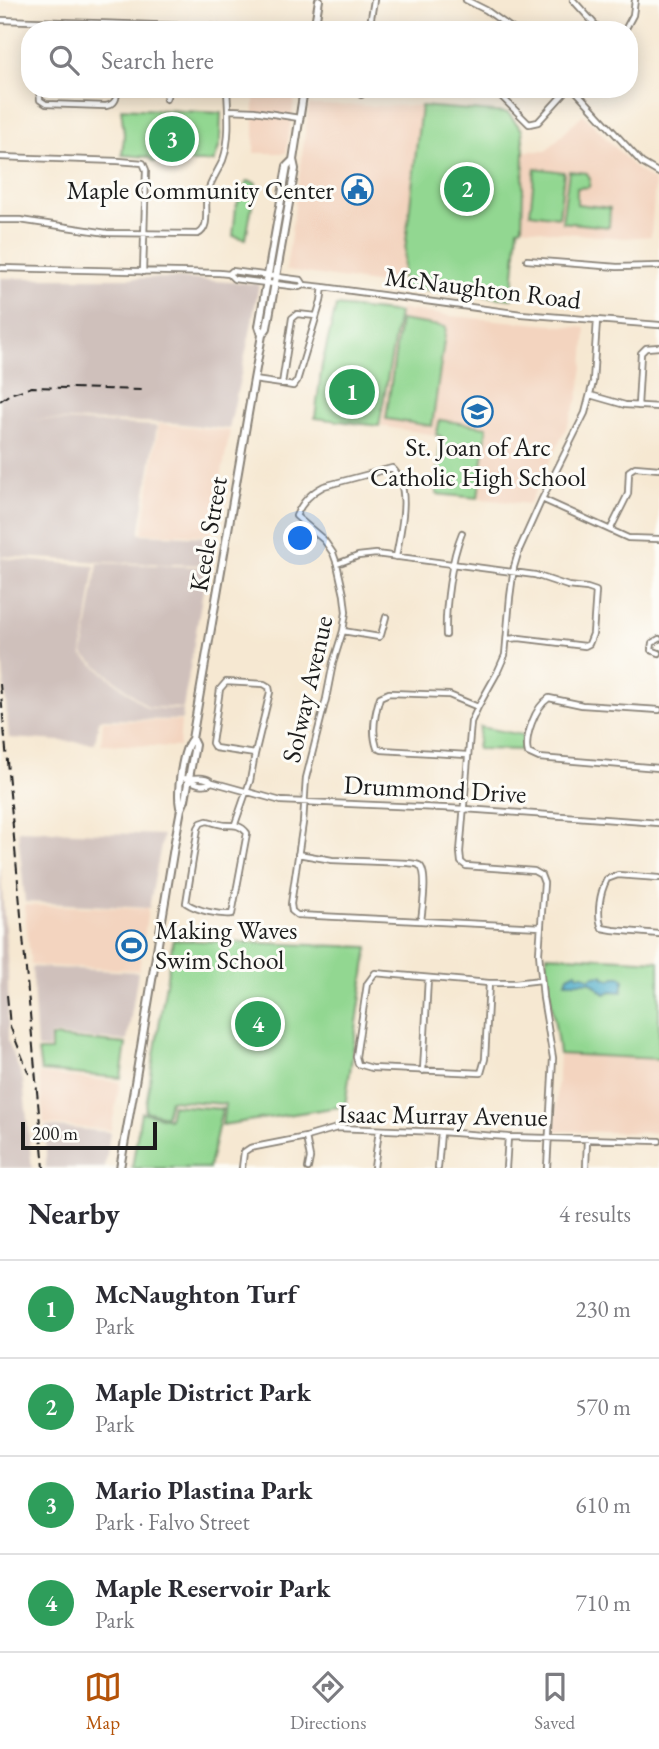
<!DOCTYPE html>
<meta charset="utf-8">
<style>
:root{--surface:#fff;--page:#f2f2f3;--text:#2b2b33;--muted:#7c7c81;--line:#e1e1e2;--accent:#b45309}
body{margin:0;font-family:"EB Garamond",serif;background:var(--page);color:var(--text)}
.scale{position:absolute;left:21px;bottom:18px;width:136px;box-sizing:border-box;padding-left:7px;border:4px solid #1c1c1c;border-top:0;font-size:19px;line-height:24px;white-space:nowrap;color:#1c1c1c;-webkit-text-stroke:5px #fdfcf7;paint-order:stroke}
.you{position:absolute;left:301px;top:539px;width:24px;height:24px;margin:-18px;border:5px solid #fff;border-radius:50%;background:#1a73e8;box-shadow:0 0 0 10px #1a73e833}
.badge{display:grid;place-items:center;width:46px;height:46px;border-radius:50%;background:var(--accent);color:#fff;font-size:23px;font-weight:700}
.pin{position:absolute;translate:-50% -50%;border:4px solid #fff;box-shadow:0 2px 7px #0006}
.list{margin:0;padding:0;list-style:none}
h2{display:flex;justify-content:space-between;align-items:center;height:91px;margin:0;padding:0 28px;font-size:30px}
h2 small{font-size:23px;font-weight:400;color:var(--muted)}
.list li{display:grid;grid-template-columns:46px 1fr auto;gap:21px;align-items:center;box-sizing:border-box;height:98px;padding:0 28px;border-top:2px solid var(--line)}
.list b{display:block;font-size:26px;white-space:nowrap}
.list p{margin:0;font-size:23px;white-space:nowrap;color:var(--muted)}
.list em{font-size:23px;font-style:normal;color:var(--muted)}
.icon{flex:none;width:38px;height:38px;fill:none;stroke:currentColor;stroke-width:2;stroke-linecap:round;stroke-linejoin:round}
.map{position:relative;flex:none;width:659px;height:1168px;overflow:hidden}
.search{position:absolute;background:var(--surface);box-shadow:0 4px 18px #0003;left:21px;right:21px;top:21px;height:77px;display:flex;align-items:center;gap:18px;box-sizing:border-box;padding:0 24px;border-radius:28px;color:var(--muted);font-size:26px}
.sheet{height:483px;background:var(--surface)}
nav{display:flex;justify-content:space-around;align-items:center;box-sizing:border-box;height:98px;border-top:2px solid var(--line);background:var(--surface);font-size:19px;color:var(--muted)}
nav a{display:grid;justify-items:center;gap:4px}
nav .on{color:var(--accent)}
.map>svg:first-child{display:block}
.built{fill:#f3d4bf}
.industrial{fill:#cfc0bb}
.green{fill:#92d791;stroke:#577a56;stroke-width:2}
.water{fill:#48aac7;stroke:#326372;stroke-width:2}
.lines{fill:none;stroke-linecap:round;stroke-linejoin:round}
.minor-casing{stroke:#898277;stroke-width:8}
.major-casing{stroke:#898277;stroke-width:10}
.minor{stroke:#fff;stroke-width:4.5}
.major{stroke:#fff;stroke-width:6}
.rail{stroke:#1c1c1c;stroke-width:2;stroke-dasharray:10 5;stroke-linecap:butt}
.labels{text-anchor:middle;stroke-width:6;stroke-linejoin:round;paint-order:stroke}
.poi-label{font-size:26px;fill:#1c1c1c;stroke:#fdfcf7;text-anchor:end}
.street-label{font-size:26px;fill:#1c1c1c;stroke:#fdfcf7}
</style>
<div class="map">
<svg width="659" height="1168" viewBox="0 0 659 1168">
<rect width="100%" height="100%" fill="#fdfcf7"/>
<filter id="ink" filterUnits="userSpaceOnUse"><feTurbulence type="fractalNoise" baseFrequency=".0143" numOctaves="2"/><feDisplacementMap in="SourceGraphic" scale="14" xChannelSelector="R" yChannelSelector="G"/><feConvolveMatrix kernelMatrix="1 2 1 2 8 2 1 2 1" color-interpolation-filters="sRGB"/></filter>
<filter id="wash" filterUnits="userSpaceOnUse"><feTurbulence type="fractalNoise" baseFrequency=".00686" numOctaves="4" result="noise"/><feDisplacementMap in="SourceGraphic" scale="28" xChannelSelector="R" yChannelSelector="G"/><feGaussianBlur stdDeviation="1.57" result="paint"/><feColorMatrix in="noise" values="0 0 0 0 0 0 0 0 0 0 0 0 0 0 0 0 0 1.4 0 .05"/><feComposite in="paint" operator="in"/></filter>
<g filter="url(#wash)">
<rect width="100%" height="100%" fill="#f6e8d2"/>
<path class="built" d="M254,89H296L286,153H254Z
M309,105L421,106L401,287L286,270Z
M583,114L635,168L655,182L651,236L625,238L554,232L522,227L524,151H546Z
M400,309L451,316L586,328L583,367L578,398L568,424L529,504L436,494L441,436L381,426Z
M159,424L230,431L210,535L142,533Z
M103,721H181L179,747L101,744Z
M24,905L148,909L139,970L31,965Z
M559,1054L659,1059V1133L555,1131Z
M39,1074L120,1082L111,1130L44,1124Z"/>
<path class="industrial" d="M0,278H173L259,284L250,333L229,429L174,423L29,419L157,426L139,534L210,537L207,565L102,562L0,556Z
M0,558L95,566L82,655L147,708L183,710L182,720L99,719L95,743L9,738L0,635Z
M98,563L207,567L183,708L148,707L83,654Z
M18,830L163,835L149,908L25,902Z
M0,862L8,971V1041L23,1080L32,1168H0Z
M32,967L138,972L127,1041L50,1035L49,1049L37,1048Z
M46,1126L110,1132L105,1168H46Z"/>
<path class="green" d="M421,106L508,113L522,130L524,151L522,227L518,228L512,299L401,287Z
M121,108L221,113L220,144L214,162H154L148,157L122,155L124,134Z
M535,168L564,172L559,217L530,213Z
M569,171L587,173L590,179L589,187L577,188V204L610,208L609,227L562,222Z
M247,181L256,183L246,239L233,236L236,207Z
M336,306L399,313L379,426L315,418L322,365Z
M400,320L446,327L432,426L386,419Z
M440,420L487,427L478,498L436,494L441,436L436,435Z
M480,727L523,735L522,750L477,749Z
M173,940L368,947L345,1106L222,1125L225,1104L170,1100L166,1116L145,1111Z
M547,955L659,961V1059L559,1054C556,1020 546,988 547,955Z
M51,1037L126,1044L121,1078L41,1071L38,1051H51Z
M172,1105L222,1109L209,1168H132L141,1112L169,1119Z"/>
<path class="water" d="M576,972L578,975H584L590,979L593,976L603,975V977L610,979V980L615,977H622L624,980L622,992L611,991L605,994L591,982H566L568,976Z"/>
</g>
<g filter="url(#ink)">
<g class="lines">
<defs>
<path id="minor" d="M466,0L486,10L514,30
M573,0L600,30
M0,20L216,27L222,30
M369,27L387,30
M369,30L374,0
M625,30L633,15L635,0
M39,89L40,100L46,104L106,106C116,104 117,98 117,89
M359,89L361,95
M494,89L529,124L538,122L568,89
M574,89L642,163L659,173
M166,99L170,89
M228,110L254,111L299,118
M0,157L118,161L143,163L146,170L143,272
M0,220H20L107,233L198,234C211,228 204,207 207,194C210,182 218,171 223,160C231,138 228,112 227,89
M527,260L617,267L659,266
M0,268L219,273L229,274L234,279L299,287L304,285L323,287L521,314L659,325
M229,274L232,271L301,280L304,285
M316,316L297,314L292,318L282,384L293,386L297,381L321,301L323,287
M254,380L282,384
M590,395L625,405L659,407
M638,406L641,353L646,348L659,347
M542,499L628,538L659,539
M610,530L628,494L629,471L635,467L659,469
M396,557C400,533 413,487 392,468L324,486C310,493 302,502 296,516L324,540L333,553L337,564L344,595L346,612L343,631L333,663L326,699L306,778L303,823L291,904L292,911L297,915L541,927
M337,564L358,556L376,554L535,575L568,586L587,588L596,591L593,634L589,644L585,646L519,638L508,639
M343,631L379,637L381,635L386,617
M446,635C445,607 451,559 462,533
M659,639L652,643L651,650L659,653
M659,710L582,705L549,698C535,707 524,737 528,753L539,758L659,768
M467,755L382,750L377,748C371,731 375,713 380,697L389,693L449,695L478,707
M181,778C191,780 204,774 212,782L281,801L465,809L659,823
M189,780C197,784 204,787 212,782
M207,821C213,822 220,825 226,825C235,825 241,825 247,833L232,914C219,915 198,911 186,903L198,828L201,823Z
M235,824L250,781L255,754L270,692L269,687L264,684L226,682L220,689L212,743L215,748L255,754
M298,854L332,860L408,863C409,863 418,864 419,865C429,871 422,910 421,921
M659,878L618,875L607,879C600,892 596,914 602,928L613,930L659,934
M489,983L485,1059L481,1073L372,1068L358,1064L356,1057L367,984L375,973L489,983H515L541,980
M423,1071L428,978
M306,1137L310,1158L308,1168
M242,1168L244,1152L250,1148L306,1137L337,1128L441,1132L508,1137L659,1141
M374,1168L379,1130
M438,1168L441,1132
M506,1168L508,1137
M547,1168L553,1058L543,998L539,953L544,883L541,875L534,871L466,866L461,862L460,852L471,722L478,707L497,673L505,655L510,597L514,567L519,550L542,499L585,413L593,382L597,320
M586,1168L587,1139"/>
<path id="major" d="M314,30L319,0
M262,335L259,326L287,166L293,160
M180,807C177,793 182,749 192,739
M120,1168L134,1089L175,841L181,809L185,800L195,745L192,739L253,385L262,335L267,328L295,169L293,160L304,89"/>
</defs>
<use href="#minor" class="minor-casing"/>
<use href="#major" class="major-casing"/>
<use href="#minor" class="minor"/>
<use href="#major" class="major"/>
<path class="rail" d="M0,401L10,394L32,387L142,390
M0,684L44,1168
M7,995L10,1026L29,1074"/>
</g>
</g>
<defs>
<symbol id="civic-ring" viewBox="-11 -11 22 22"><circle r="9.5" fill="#fdfcf7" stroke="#1f6fb2" stroke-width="1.5"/><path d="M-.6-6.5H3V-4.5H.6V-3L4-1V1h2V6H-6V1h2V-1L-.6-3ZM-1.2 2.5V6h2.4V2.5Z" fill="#1f6fb2"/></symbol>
<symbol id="school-ring" viewBox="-11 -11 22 22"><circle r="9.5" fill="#fdfcf7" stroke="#1f6fb2" stroke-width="1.5"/><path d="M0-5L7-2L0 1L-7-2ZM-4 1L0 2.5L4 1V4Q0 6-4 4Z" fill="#1f6fb2"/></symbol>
<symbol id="stadium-ring" viewBox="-11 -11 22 22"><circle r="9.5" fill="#fdfcf7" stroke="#1f6fb2" stroke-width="1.5"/><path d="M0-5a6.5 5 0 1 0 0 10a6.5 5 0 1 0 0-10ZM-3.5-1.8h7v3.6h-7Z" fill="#1f6fb2"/></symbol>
</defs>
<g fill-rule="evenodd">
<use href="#civic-ring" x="340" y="172" width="35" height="35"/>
<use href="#school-ring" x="460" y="394" width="35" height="35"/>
<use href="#stadium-ring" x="114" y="928" width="35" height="35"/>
</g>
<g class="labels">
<g class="poi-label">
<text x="334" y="199">Maple Community Center</text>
<text x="478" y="456" text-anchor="middle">St. Joan of Arc<tspan x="478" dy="30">Catholic High School</tspan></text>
<text x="155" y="939" text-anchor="start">Making Waves<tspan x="155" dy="30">Swim School</tspan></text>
</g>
<g class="street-label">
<text transform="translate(483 288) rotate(7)" y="9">McNaughton Road</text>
<text transform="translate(208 534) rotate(-80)" y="9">Keele Street</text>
<text transform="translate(307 689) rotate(-77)" y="9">Solway Avenue</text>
<text transform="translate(435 789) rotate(3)" y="9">Drummond Drive</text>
<text transform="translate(443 1115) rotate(1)" y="9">Isaac Murray Avenue</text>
</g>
</g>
</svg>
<div class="scale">200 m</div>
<div class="you"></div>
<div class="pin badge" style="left:352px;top:392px;background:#2e9e5b">1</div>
<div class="pin badge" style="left:467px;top:189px;background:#2e9e5b">2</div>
<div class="pin badge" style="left:172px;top:139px;background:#2e9e5b">3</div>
<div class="pin badge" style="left:258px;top:1024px;background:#2e9e5b">4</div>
<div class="search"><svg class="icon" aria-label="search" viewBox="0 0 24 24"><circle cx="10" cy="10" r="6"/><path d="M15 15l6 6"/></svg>Search here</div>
</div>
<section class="sheet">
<h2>Nearby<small>4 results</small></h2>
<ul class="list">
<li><span class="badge" style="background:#2e9e5b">1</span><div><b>McNaughton Turf</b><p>Park</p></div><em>230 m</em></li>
<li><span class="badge" style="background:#2e9e5b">2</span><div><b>Maple District Park</b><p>Park</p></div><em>570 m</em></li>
<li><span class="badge" style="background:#2e9e5b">3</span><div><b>Mario Plastina Park</b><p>Park · Falvo Street</p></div><em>610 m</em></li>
<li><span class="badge" style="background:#2e9e5b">4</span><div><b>Maple Reservoir Park</b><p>Park</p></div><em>710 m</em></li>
</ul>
</section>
<nav>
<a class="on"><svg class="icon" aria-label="map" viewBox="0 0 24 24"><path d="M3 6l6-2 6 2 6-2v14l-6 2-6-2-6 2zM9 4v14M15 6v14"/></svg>Map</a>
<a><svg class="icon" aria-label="directions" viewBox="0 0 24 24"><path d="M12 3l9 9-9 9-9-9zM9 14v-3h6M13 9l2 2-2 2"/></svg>Directions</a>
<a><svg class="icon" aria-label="saved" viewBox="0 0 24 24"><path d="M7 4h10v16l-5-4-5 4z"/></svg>Saved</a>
</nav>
